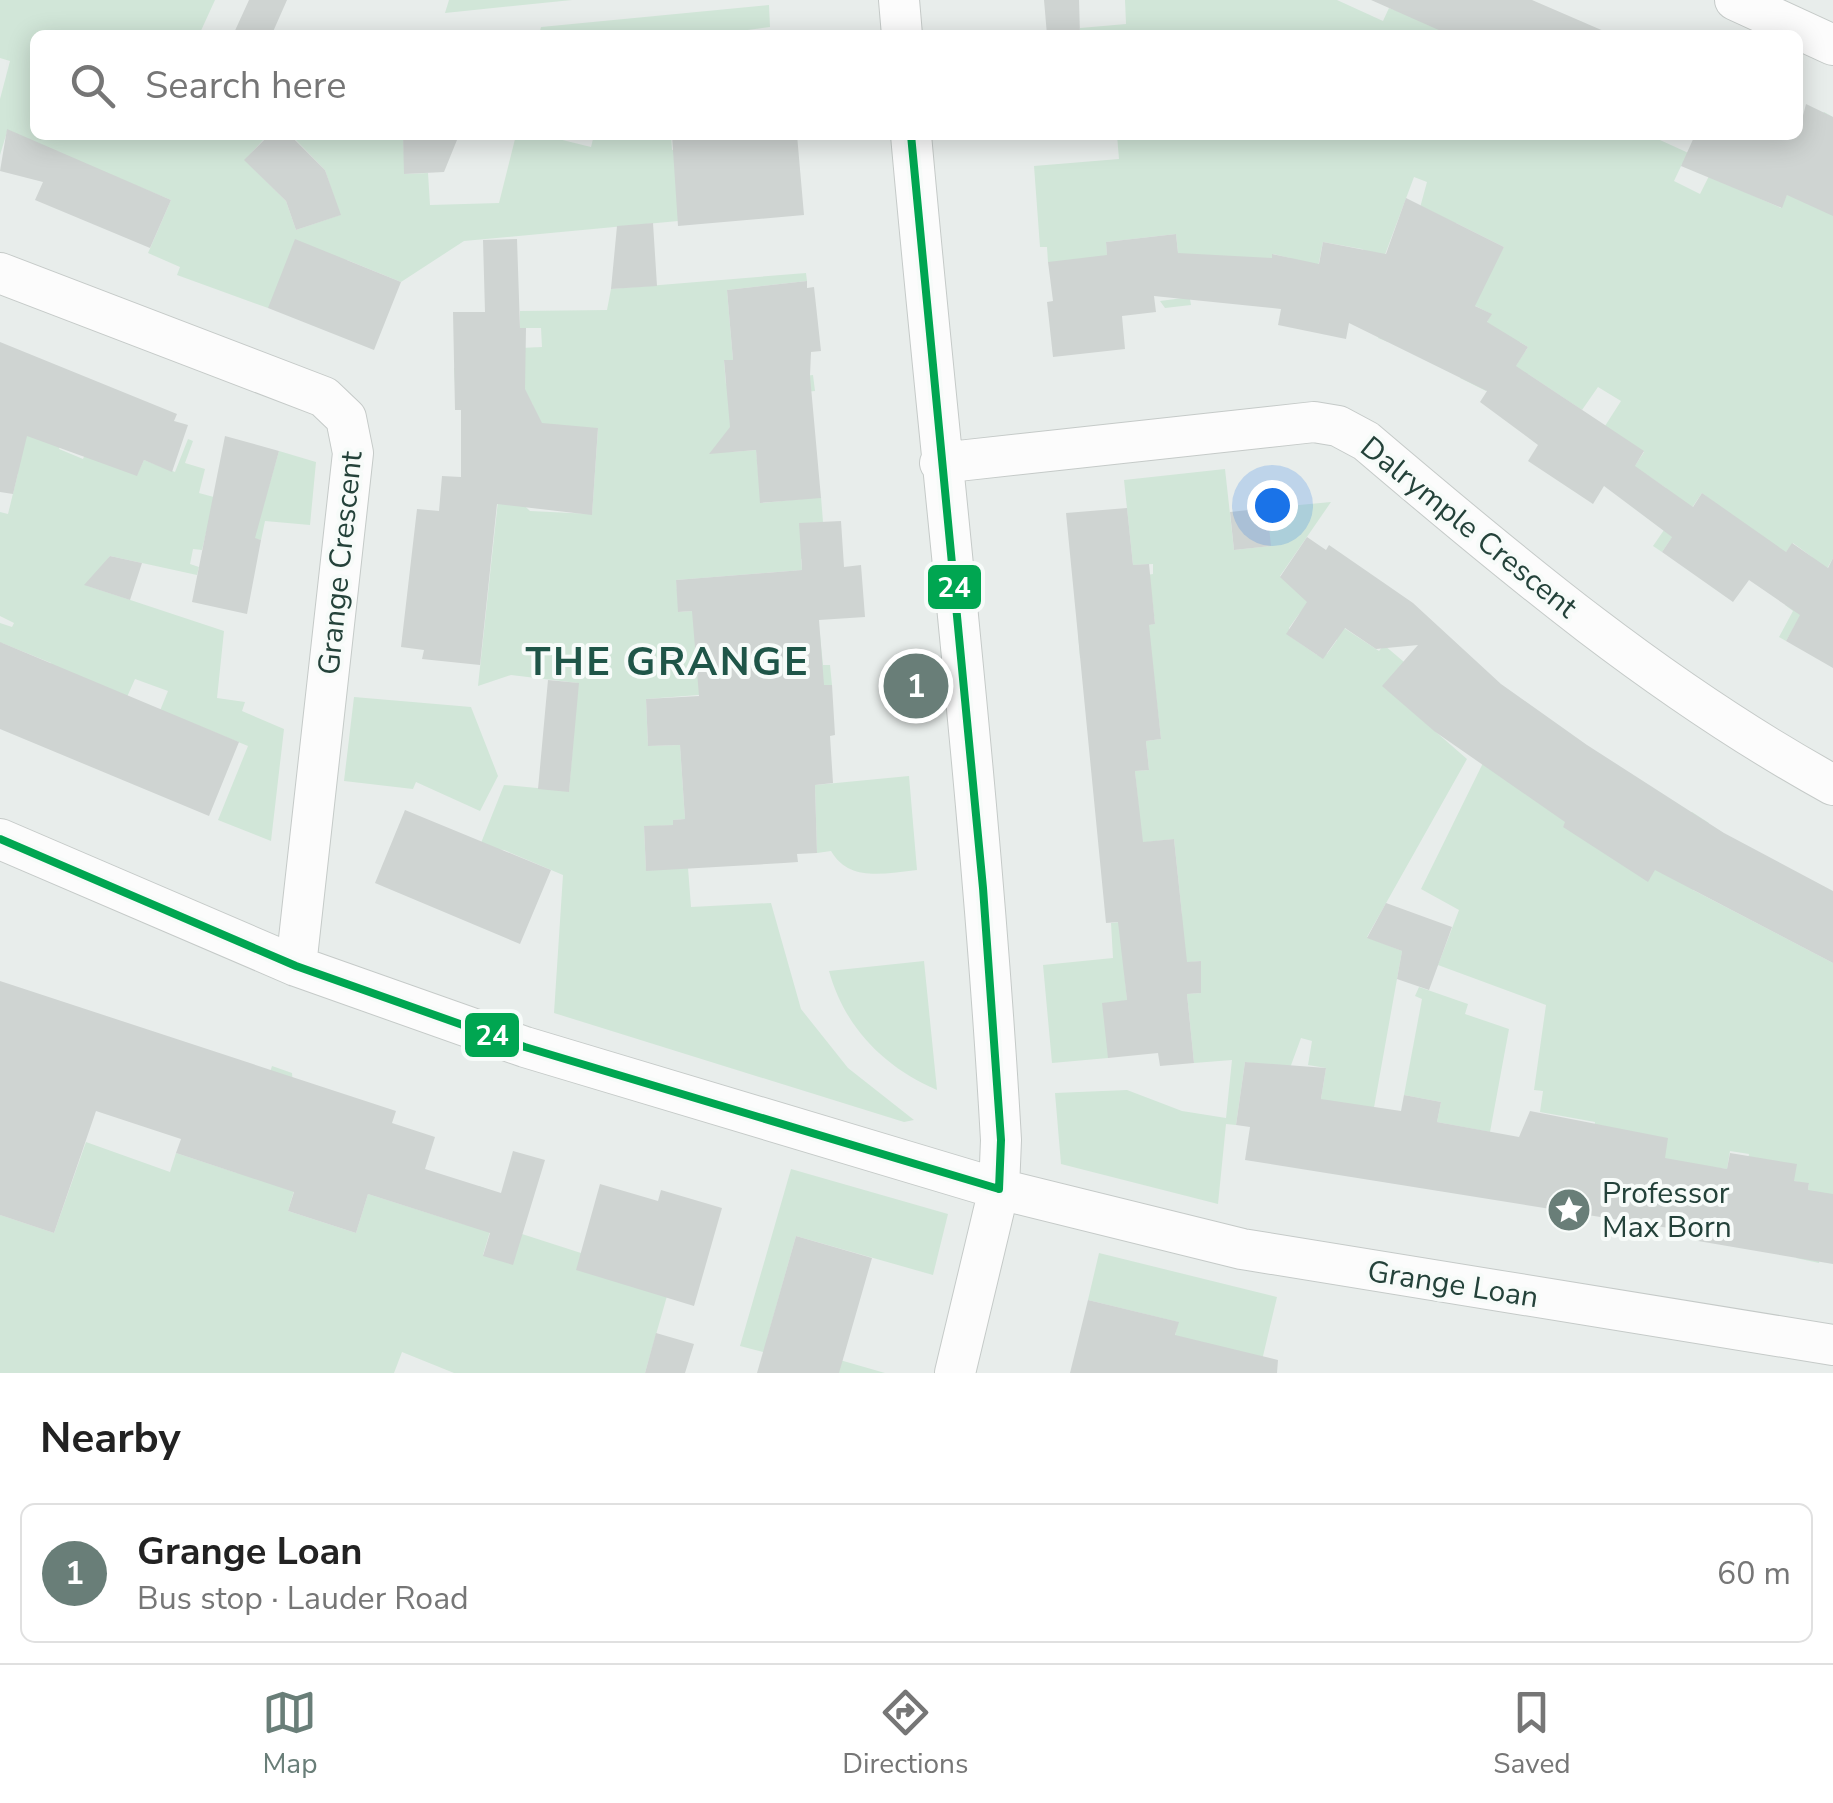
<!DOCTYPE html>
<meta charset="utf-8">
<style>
:root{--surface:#fff;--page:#f2f2f2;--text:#222;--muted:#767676;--line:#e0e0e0;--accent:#697e78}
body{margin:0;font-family:"Nunito Sans",sans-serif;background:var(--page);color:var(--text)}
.you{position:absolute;left:1272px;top:505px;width:35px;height:35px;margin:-25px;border:8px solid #fff;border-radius:50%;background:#1a73e8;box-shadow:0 0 0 15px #1a73e833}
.badge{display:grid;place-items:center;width:65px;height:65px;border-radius:50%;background:var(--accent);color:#fff;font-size:32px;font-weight:700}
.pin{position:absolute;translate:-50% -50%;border:5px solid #fff;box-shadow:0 2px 10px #0006}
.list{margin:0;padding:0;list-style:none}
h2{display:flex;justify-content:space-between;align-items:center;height:130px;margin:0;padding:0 40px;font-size:42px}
h2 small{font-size:32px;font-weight:400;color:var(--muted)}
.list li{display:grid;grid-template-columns:65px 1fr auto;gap:30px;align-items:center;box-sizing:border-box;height:140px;margin:0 20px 20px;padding:0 20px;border:2px solid var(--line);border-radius:15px}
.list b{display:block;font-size:38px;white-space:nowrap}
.list p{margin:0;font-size:32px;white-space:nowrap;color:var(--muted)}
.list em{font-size:32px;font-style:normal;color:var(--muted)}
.icon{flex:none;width:55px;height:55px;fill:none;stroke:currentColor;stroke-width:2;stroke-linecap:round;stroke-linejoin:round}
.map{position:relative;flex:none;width:1833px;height:1373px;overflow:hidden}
.search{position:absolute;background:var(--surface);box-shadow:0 5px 25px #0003;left:30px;right:30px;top:30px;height:110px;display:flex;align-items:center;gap:25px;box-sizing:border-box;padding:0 35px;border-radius:15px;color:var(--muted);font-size:38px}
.sheet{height:290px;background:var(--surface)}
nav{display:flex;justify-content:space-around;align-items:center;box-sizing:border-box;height:140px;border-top:2px solid var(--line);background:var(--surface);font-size:28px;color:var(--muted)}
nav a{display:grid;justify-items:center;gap:5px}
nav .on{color:var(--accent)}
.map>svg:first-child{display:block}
.green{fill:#d1e6d8}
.building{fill:#cfd4d2}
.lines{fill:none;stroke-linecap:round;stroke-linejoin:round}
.minor-casing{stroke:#c5cac8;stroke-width:42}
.minor{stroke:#fcfcfc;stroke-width:40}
.bus-1-casing{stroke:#f7fbf9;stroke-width:15}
.bus-1{stroke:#00a651;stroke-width:8}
.labels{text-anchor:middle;stroke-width:8;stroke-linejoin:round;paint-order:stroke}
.street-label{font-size:30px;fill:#24423a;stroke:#f7fbf9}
.poi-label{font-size:30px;fill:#24423a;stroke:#f7fbf9;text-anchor:start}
.district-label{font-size:40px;font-weight:bold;letter-spacing:2.5px;fill:#1f5548;stroke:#f7fbf9}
.line-badge{stroke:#f7fbf9;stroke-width:4}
.badge-label{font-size:28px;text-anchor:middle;font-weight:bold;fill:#fff}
</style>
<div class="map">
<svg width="1833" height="1373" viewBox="0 0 1833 1373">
<rect width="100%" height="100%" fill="#e8edeb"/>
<path class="green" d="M0,0H215L199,35H35V135H260L264,139L245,160L286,201L296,230L340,215L325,170L291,135H403L405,174L428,173L430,205L499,203L516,135H542L591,147L594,135H671L672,150L712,146L678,221L464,241L401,282L347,260L268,308L177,275L180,267L148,253L171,200L7,132L0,155V99L10,61L0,58Z
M449,0H572L445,13Z
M1125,0H1337L1383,21L1389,8L1464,35H1080V28L1126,24Z
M769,5L770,27L712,35H539L541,27Z
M1824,112L1833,117V558L1786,641L1779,637L1793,611L1785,605L1812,557L1793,543L1783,556L1702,493L1662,552L1653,546L1664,530L1646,517L1666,488L1647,475L1631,498L1619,490L1644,452L1605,426L1621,401L1598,387L1582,410L1528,374L1510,375L1528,347L1520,342L1486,391L1460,378L1491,314L1470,303L1504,247L1456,223L1420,278L1388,342L1378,338L1403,270L1427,182L1414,177L1383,260L1362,249L1323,242L1317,272L1289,266L1290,258L1273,254L1263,304L1189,293L1191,305L1165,308L1160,301L1183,298L1176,234L1106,242L1108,266L1048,262L1047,247H1040L1034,166L1119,159L1117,135H1649L1695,156L1690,167L1682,164L1674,181L1700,194L1709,176L1781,208Z
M806,273L807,281L727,290L733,360L724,361L726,384L813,375L815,391L752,397L723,445L731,452L756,450L761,503L821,497L823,522L809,523L811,558L801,559L802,570L676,580L679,612L692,611L799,637L820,635L823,665H830L832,685L646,699L648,746L680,745L685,819L673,820V825L644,827L646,870L688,868L691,907L771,903L801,1009L848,1068L914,1120L904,1122L554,1013L563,875L504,850L479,848L504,785L569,791L578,683L511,675L478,686L500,482L530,511L592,514L598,429L549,426L512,459L461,454V441L524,442L538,427L532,403L455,385L454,368L520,367V348L542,347L541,328H520V311L607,310L611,289Z
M66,429L59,449L83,459L91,440L137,475L144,460L175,472L188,439L193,441L185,463L205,469L199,493L262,510L279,451L316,462L310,525L265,521L261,540L207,529L202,550L193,549L190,564L199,567L197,575L110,556L88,586L224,631L217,698L245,702L242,711L284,729L271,841L218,820L248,746L192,723L157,718L168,691L135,679L127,697L38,695L51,663L2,643L0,647V623L12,627L14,623L0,616V512L8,514L18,473L0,434Z
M1225,469L1234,550L1270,546L1267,508L1331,502L1280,576L1313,606L1299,614L1289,628L1291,637L1317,655L1327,654L1337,640L1334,629L1338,624L1379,651L1384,645L1404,662L1383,686L1467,759L1367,937L1402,951L1368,1141L1321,1099L1326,1068L1308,1065L1312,1041L1301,1038L1290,1068L1245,1062L1236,1125L1226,1124L1218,1204L1061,1164L1055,1093L1127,1090L1182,1111L1226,1118L1232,1060L1194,1063L1187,994L1201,993V961L1124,969L1127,1000L1108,1058L1052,1063L1043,965L1113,958L1111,923L1182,915L1174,839L1103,847L1139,811L1135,771L1149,770L1146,741L1161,739L1151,651L1080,658L1078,632L1155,624L1152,598L1136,599L1141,576L1153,574V564L1133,565L1124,480Z
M354,697L471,707L498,776L480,811L416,782L413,789L344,781Z
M1483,763L1566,822L1563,827L1692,812L1709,823L1683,878L1695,885L1693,890L1833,963V1194L1819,1263L1796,1258L1809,1184L1746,1172L1749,1154L1730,1151L1727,1169L1711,1167L1698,1241L1688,1239L1689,1231L1591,1149L1595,1122L1540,1112L1543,1091L1534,1090L1546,1005L1438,965L1459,910L1421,889Z
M909,776L917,870C885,873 850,883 831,851L817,853L815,785Z
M924,961L937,1090C884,1067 845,1028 829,971Z
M1419,987L1468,1004L1465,1014L1509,1029L1490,1132L1437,1122L1441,1102L1404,1095L1422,999L1415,996Z
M272,1066L292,1073L300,1171L288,1211L356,1233L368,1194L466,1225L479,1186L501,1194L483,1255L522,1234L671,1282L645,1373H454L402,1352L394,1373H0V1215L54,1233L86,1142L170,1172L176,1153L237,1173Z
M791,1169L948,1214L933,1275L796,1236L767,1339L885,1373H769L774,1355L740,1346Z
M1099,1253L1277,1297L1259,1373L1175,1336L1178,1322L1088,1300Z"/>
<path class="building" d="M249,0H287L272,34L233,35Z
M1044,0H1079L1080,35H1047Z
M1371,0H1532L1613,35H1450Z
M1806,104L1833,117V216L1787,195L1782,208L1681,166L1695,135H1798Z
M7,129L171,200L150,248L35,200L43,182L0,171Z
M269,135H290L325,170L341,215L296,230L286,201L244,160Z
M403,135H459L444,172L404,174Z
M672,135H797L804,215L678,226Z
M1406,198L1504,247L1475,306L1492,314L1487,322L1528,347L1516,366L1644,451L1635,466L1693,507L1702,493L1786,552L1792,543L1828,568L1833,558V668L1786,641L1800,615L1749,580L1733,602L1662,552L1672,537L1604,486L1593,504L1528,461L1538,445L1480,402L1487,391L1349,323L1346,339L1278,325L1281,309L1154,296L1156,312L1122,316L1125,349L1053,357L1047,302L1053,301L1048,262L1107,255L1106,242L1176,234L1178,253L1272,258V254L1319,264L1323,242L1386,254Z
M653,223L657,286L611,289L617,226Z
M295,239L401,282L374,350L268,308Z
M517,239L520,328H526L525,389L542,423L598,428L592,515L497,504L480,665L422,659L424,650L401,647L417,509L439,511L442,476L461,477V410H455L453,312H485L483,240Z
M807,281V288L814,287L821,351L811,352L810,376L821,498L760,503L756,450L709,454L730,427L724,360H733L727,290Z
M0,342L177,414L174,421L188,425L172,472L144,460L137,476L27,436L13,494L0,492Z
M225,436L279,451L255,538L261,540L247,614L192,602Z
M1127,508L1133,565L1149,564L1155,624L1149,625L1161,739L1146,741L1149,770L1135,771L1143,842L1174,839L1187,962L1201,961V993L1187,994L1194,1063L1160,1066L1158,1053L1108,1058L1102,1003L1127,1000L1118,922L1106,923L1066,513Z
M1267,508L1271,546L1234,550L1230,512Z
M841,521L844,567L861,565L865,617L819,620L824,685H832L835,735L830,736L833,783L815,785L817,853L797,854L798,862L784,863L646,871L644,826L673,825V820L685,819L680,745L648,746L646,699L699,696L692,611L678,612L676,580L802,570L799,523Z
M1307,537L1326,550L1329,545L1413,603L1501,684L1587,745L1724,833L1833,891V963L1655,870L1648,882L1563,827L1565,822L1434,731L1382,686L1418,645L1376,649L1345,628L1323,659L1286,634L1307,602L1280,577Z
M110,556L142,563L130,600L84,585Z
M0,642L239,742L209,816L0,729Z
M548,680L579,683L569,792L538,789Z
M405,810L551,870L520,944L375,883Z
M1386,903L1452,927L1429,990L1397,979L1402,951L1367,938Z
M0,981L396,1111L392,1123L435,1137L425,1169L501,1193L513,1151L545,1160L513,1265L483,1256L490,1233L368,1194L356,1233L288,1211L294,1192L176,1153L181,1139L96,1111L54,1233L0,1215Z
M1245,1062L1326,1068L1321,1099L1401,1111L1404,1095L1441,1102L1437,1122L1519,1137L1530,1111L1668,1138L1665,1158L1727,1169L1730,1153L1797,1164L1794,1181L1809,1183L1808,1190L1833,1194V1264L1698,1241L1700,1233L1245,1160L1250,1127L1236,1125Z
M600,1184L658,1201L661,1190L722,1208L694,1306L576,1270Z
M796,1236L872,1258L839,1373H757Z
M1088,1300L1179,1322L1175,1335L1278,1360L1277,1373H1070Z
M656,1333L694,1344L685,1373H645Z"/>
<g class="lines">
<defs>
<path id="minor" d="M899,0L902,35
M1735,0L1833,45
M911,135C941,470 982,804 1001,1140L999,1189L955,1373
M0,273L324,397L346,418L353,453L296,966
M940,463L1314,422L1338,426L1366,441C1514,567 1662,691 1833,785
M0,839L296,966L525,1047L999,1189L1242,1249L1833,1345"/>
</defs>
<use href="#minor" class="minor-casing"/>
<use href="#minor" class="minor"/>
<defs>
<path id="bus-1" d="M911,135L983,888L1001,1140L999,1189
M0,839L296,966L525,1047L999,1189"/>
</defs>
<use href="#bus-1" class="bus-1-casing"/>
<use href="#bus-1" class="bus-1"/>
</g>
<defs>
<symbol id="sight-disc" viewBox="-11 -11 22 22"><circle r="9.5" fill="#697e78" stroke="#f7fbf9"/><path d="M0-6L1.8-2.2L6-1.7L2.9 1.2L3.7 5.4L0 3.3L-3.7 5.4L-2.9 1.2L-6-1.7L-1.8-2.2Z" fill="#fff"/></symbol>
</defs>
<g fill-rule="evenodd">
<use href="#sight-disc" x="1544" y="1185" width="50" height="50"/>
</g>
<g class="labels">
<g class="street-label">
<text transform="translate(1469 527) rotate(39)" y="10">Dalrymple Crescent</text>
<text transform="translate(340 563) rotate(-84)" y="10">Grange Crescent</text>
<text transform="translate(1453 1284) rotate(9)" y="10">Grange Loan</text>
</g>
<g class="poi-label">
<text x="1602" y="1203">Professor<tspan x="1602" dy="34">Max Born</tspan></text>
</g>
<g class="district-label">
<text x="668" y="675">THE GRANGE</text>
</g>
</g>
<g class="line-badge">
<rect x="926" y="563" width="57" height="48" rx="10" fill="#00a651"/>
<rect x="463" y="1011" width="58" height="48" rx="10" fill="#00a651"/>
</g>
<g class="badge-label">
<text x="954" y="597">24</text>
<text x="492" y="1045">24</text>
</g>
</svg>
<div class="you"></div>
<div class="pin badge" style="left:916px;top:686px">1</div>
<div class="search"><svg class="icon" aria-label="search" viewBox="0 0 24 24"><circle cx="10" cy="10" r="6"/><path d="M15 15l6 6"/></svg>Search here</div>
</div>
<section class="sheet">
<h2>Nearby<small></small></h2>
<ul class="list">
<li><span class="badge">1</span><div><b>Grange Loan</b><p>Bus stop · Lauder Road</p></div><em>60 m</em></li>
</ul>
</section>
<nav>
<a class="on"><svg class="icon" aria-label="map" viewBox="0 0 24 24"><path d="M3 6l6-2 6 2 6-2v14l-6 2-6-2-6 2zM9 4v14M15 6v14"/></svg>Map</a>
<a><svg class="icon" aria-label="directions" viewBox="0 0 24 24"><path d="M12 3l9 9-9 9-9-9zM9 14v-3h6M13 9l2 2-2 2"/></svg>Directions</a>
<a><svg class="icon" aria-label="saved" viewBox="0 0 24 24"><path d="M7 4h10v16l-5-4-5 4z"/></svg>Saved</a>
</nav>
